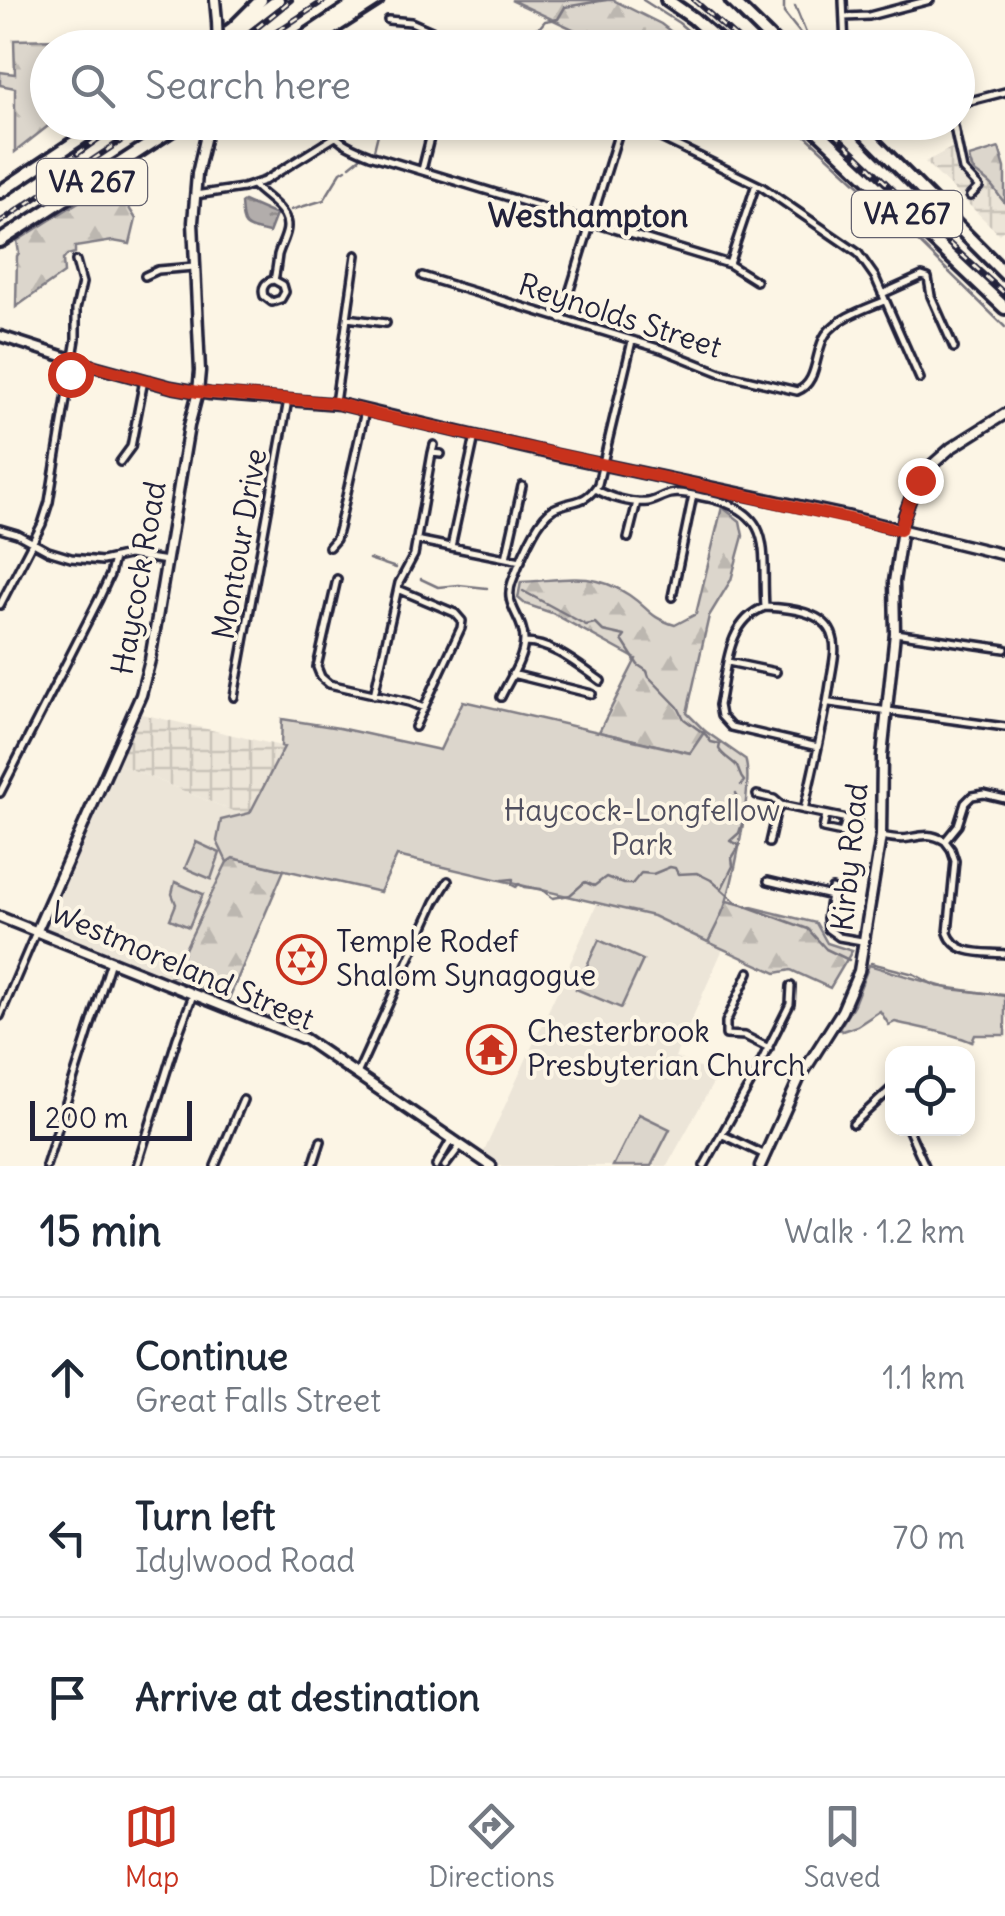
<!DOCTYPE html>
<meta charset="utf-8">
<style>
:root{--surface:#fff;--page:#f6f6f7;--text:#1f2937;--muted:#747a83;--line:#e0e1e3;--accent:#c8321e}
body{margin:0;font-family:Delius,sans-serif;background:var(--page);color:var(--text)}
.controls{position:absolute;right:30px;bottom:30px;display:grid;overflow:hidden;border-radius:20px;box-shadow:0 5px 15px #0003}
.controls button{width:90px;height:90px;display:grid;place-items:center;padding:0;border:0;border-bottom:2px solid var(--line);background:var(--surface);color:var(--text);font:50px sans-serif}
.scale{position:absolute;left:30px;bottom:25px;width:162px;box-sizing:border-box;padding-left:10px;border:5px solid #22223b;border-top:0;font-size:28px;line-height:35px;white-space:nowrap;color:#22223b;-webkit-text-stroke:8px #fcf5e5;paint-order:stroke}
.stop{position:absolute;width:30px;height:30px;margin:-22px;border:8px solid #c8321e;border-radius:50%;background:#fff}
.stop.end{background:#c8321e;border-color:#fff;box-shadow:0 2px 10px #0008}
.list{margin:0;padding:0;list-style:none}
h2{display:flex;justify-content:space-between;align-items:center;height:130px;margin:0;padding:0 40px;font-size:42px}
h2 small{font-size:32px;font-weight:400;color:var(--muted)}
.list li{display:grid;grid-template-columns:65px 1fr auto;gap:30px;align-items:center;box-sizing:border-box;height:160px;padding:0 40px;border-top:2px solid var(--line)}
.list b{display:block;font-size:38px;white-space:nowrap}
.list p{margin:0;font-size:32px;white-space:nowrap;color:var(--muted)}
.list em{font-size:32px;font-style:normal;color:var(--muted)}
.icon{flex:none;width:55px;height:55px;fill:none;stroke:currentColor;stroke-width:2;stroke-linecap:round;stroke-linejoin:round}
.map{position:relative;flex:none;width:1005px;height:1166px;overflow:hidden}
.search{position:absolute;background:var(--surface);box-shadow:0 5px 15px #0003;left:30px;right:30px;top:30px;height:110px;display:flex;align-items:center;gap:25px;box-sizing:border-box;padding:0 35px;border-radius:55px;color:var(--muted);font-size:38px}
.sheet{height:610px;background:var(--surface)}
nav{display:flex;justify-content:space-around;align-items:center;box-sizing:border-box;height:140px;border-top:2px solid var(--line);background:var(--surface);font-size:28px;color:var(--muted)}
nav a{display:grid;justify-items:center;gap:5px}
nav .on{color:var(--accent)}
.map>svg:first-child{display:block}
.built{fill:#ece5d8}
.industrial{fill:url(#industrial-grid)}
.forest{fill:url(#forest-firs);stroke:#7f7c84;stroke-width:2.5}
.green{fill:#dcd6cc;stroke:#7f7c84;stroke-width:2.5}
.water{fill:url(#water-ripples);stroke:#78757e;stroke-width:2.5}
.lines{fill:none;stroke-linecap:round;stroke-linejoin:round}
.stream{stroke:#78757e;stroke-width:2.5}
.minor-casing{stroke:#22223b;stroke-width:12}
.secondary-casing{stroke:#22223b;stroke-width:15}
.motorway-casing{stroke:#22223b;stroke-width:18}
.minor{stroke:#fcf5e5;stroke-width:5}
.secondary{stroke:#fcf5e5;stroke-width:8}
.motorway{stroke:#fcf5e5;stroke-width:10}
.rail-casing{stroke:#22223b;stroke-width:6}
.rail{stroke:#fcf5e5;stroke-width:2.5;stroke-dasharray:8;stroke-linecap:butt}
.secondary-bridge-casing{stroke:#22223b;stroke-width:15;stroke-linecap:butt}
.secondary-bridge{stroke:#fcf5e5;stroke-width:8}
.route{stroke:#c8321e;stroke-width:12}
.labels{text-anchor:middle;stroke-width:8;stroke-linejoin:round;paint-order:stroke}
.shield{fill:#fcf5e5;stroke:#63616e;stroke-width:2.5}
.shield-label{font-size:28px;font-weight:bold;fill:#22223b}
.street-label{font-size:30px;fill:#22223b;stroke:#fcf5e5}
.park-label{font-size:30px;fill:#504f5f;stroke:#fcf5e5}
.poi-label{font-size:30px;fill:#22223b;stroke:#fcf5e5;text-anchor:start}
.neighbourhood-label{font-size:32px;font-weight:bold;fill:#22223b;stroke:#fcf5e5}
</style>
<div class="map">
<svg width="1005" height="1166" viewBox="0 0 1005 1166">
<defs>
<pattern id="industrial-grid" width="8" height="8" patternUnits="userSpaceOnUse" patternTransform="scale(2.5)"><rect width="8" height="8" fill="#ece5d8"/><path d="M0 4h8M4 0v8" fill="none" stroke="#cac4ba"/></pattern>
<pattern id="forest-firs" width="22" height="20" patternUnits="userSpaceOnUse" patternTransform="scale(2.5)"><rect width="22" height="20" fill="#dcd6cc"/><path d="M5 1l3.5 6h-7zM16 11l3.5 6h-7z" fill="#bcb7b0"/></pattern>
<pattern id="water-ripples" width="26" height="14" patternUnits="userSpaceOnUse" patternTransform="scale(2.5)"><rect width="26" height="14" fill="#b2adab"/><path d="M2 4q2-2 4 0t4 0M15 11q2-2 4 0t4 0" fill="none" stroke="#908c8c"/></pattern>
</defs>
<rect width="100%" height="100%" fill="#fcf5e5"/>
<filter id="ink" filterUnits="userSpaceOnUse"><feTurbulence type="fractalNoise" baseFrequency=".01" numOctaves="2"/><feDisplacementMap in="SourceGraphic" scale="20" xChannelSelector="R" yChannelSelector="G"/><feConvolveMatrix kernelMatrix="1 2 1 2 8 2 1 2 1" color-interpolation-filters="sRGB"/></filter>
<g filter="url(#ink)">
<path class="built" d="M116,763L252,819L177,984L42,928Z
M597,904L729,935L675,1057L717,1076L667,1166H496L482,1156Z"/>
<path class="industrial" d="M953,147L957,160L969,157L974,173L992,185L995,193L1005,203V229L999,234L925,162Z
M137,713L285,747L252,819L116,763Z"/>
<path class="forest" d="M511,0H613L661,24L691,47H611Z
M160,37L161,47L48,48V122L52,123L15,152V88L0,85V72L15,74L14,40Z
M999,148L1005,168V203C999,197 995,188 989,183C976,171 973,176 969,157Z
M118,177L119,192L136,219L130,244L113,241L75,247V253L67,255L63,260L64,273L16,307L17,256L19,253L17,241Z
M722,507L740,521L743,536L731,580L709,616L687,713L705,731L691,753L599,732L636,659L552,613L525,604L518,598L521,582C563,580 591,570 629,595C650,609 648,617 675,625L696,614Z
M233,858L284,870L228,1001L170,980L227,862Z
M727,901L816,923L827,943L852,951L830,988L791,970L776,973L708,942Z"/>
<path class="green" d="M463,701L690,753L705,731L745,759C754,782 735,872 727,899C723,914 715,928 708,942L653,916L397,856L380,892L233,858L227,862L217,841L221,820L250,813L284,747L281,746L282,719L339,728L440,750Z
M196,842L220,853L211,879L185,868Z
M175,882L203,894L189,927L170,919L176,904L172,894Z
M599,940L643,960L621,1008L576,989Z
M869,965L950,989L1005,995V1035H975L972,1042C950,1032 919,1028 895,1022L889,1025L880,1011L857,1026L842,1031L839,1029L854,1004Z
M639,1114L670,1129L651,1166H613Z"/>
<path class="water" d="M244,201L276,215L269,233C242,227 243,228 241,203Z"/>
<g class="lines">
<path class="stream" d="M643,0L679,23L708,48
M784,0V13L812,48
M795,6L808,38L818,48
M514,48L521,32L540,27L545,21L558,19L565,7L606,0
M791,122L887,211L1005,327
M374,150L381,122
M350,166L360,158
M291,210L324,200L341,172L346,169
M369,559L396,568
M421,579L438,587L459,585L487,588
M523,591L586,625L595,623L603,631L625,636L622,640L638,665L647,671L649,677L678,707L684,719L706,735L711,742L720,744L719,749C723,756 730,759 736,765C740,771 739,776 744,781L741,785
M503,880L513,879L512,885L516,887L519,884L524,887L541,889L553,898L570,895L585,882L594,886L606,877L624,884H632L641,873L653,874L670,867L675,868L678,874L697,873L711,880L737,903L808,929L826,949L849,960
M721,890L733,866L732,858L740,845L730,841L739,833L744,818L741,816L735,818L734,815L739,802L736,793
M871,963L914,974L936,986L1005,996"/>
<defs>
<path id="minor" d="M843,0L845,48
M844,17L869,16L930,0
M388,20L411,22L470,48
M333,48V46
M958,104L1005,92
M327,122C334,142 353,148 370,155L729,264L756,281
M628,122L762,187L858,253L875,277L920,379
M953,122L963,170L979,187L970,196
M422,170L434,122
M254,186C263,195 278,204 284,215C292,229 282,241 278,255C277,263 276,272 274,280C266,281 261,287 264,296L272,302L281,299L285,292L283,285L274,280
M195,195L243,188L264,181L335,137
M729,264L756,184
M145,276L158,270L194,267
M422,276L661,349L721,373L797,391C819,383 814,351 826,334C839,317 865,309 884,301
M882,294L922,276L928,278L931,296L954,348
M347,318L386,323
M561,319L622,122
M335,403L356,255
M434,445L432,453L441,454
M120,462L131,447L144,380
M595,489C608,497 632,504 648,502C655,501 662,496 670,494C682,491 696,496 708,498C777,513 761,552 765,607
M0,529L17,534L48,551L71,558L102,561L128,555L167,561
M628,538L637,502
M416,540L521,561
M329,547L336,539L339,528L365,411
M451,547L475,436
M506,558L522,486
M337,579L317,667L321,677L329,684L409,702L424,708
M398,589L455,613L462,621L461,628L415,727
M672,597L693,495
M0,605L42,524L49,502L76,339V309L82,283L76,261
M765,607C788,608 826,611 833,637C837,649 833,664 831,677C828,701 823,724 818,747L731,727L721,716L719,705C727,670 726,621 765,607Z
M895,633L1005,649
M524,643C553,643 578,665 601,681
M728,662L776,672
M512,674L592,694
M374,695L399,583L414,555L432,453
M234,697L288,400
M501,697C509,680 524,659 524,640C524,617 503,606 512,582C519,563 536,519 553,509C572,499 585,506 598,484L632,341
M830,703L1005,727
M0,793L99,599L110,575L114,558
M757,795L774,799L781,805L857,821
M1005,799L984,794L972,796L965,803L958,825L945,841L951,849L955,861L948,933C956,956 984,952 1005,954
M804,810L818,747
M826,815L823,829L842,833L846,819
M881,836C891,838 900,840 909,838C924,835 931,833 945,841
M769,843L776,812L781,805
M768,881L831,896
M832,889L827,918L828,929L839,937L862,941
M749,972L726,1022V1035L745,1036L769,1048
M0,1016L36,932
M357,1074L435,902L448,881
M853,1124L892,1088
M908,1128L925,1166
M723,1135L765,1155
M46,1166L111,961
M137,1166L177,1038L193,995
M215,1166L243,1100
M313,1166L321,1141
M436,1166L452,1138
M445,1166L461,1145
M704,1166L750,1084L790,1004L791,986"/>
<path id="secondary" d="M215,0L217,21
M0,336L90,365L171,387L210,394L339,404L557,455L846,516L1005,555
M0,917L305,1039L491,1166
M37,930L141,695L150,660L189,426L198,392L200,371L193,222L197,174L209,122
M760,1166L799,1079L842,1011L859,971L881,836L882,756L895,633L894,582L904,516L913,492L933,464L951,448L1005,414"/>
<path id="motorway" d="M667,0L693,18L727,48
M731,0L780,48
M206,48L233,28L261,0
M216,48L278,0
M288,48L360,0
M302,48L377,0
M808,122L1005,308
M854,122L1005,274
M0,192L105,122
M0,241L184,122"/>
</defs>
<use href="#minor" class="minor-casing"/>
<use href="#secondary" class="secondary-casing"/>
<use href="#motorway" class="motorway-casing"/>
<use href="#minor" class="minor"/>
<use href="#secondary" class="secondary"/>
<use href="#motorway" class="motorway"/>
<defs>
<path id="rail" d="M694,0L748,48
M232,48L291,0
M252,48L325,0
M823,122L941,236L1005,294
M77,154L122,122
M0,222L149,122"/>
</defs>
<use href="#rail" class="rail-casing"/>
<use href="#rail" class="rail"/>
<defs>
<path id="secondary-bridge" d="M217,21L218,48"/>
</defs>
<use href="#secondary-bridge" class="secondary-bridge-casing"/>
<use href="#secondary-bridge" class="secondary-bridge"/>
</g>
</g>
<g class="lines" filter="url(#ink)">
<path class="route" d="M70,374L72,360L171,387L198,392L335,403L380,415L900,530L909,502L920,480"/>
</g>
<defs>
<symbol id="synagogue-ring" viewBox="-11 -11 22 22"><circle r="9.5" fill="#fcf5e5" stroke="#c8321e" stroke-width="1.5"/><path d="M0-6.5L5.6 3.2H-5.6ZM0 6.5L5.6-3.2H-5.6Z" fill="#c8321e"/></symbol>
<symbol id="temple-ring" viewBox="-11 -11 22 22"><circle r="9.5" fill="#fcf5e5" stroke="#c8321e" stroke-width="1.5"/><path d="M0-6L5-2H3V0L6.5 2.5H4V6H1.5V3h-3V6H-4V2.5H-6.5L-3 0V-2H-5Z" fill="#c8321e"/></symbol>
</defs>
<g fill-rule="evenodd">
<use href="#synagogue-ring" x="274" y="932" width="55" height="55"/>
<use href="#temple-ring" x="464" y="1022" width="55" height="55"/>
</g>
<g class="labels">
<g class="shield">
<rect x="37" y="159" width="110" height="46" rx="8"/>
<rect x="852" y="191" width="110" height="46" rx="8"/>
</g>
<g class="shield-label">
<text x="92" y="192">VA 267</text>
<text x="907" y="224">VA 267</text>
</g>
<g class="street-label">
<text transform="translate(620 316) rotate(18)" y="10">Reynolds Street</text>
<text transform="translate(240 544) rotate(-80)" y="10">Montour Drive</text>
<text transform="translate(139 578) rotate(-80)" y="10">Haycock Road</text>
<text transform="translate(850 857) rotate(-84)" y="10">Kirby Road</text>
<text transform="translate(182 966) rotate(23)" y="10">Westmoreland Street</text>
</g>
<g class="park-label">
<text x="642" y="821">Haycock-Longfellow<tspan x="642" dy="34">Park</tspan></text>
</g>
<g class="poi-label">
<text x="336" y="952">Temple Rodef<tspan x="336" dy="34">Shalom Synagogue</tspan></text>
<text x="527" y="1042">Chesterbrook<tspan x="527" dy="34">Presbyterian Church</tspan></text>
</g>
<g class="neighbourhood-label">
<text x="588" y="227">Westhampton</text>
</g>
</g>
</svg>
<div class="controls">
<button><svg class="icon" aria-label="locate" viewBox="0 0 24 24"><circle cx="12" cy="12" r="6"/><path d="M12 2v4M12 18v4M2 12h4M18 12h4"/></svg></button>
</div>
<div class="scale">200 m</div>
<div class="stop" style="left:70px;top:374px"></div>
<div class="stop end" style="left:920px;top:480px"></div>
<div class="search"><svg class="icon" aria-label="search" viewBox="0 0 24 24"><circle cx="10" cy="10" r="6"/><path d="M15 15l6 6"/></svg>Search here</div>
</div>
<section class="sheet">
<h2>15 min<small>Walk · 1.2 km</small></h2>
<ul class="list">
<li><svg class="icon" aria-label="ahead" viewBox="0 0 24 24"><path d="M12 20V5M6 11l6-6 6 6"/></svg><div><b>Continue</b><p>Great Falls Street</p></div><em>1.1 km</em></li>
<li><svg class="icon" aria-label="left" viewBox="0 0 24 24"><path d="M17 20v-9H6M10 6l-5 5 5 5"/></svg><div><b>Turn left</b><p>Idylwood Road</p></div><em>70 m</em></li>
<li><svg class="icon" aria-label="arrive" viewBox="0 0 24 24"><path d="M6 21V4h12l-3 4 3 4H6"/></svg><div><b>Arrive at destination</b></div></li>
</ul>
</section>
<nav>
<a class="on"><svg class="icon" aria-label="map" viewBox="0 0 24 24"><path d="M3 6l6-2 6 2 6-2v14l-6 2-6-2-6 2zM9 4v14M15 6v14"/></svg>Map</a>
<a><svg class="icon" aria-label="directions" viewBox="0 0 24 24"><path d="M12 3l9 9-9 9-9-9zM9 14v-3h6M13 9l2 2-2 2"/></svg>Directions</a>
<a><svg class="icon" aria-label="saved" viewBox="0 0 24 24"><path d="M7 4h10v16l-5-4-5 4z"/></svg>Saved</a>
</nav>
